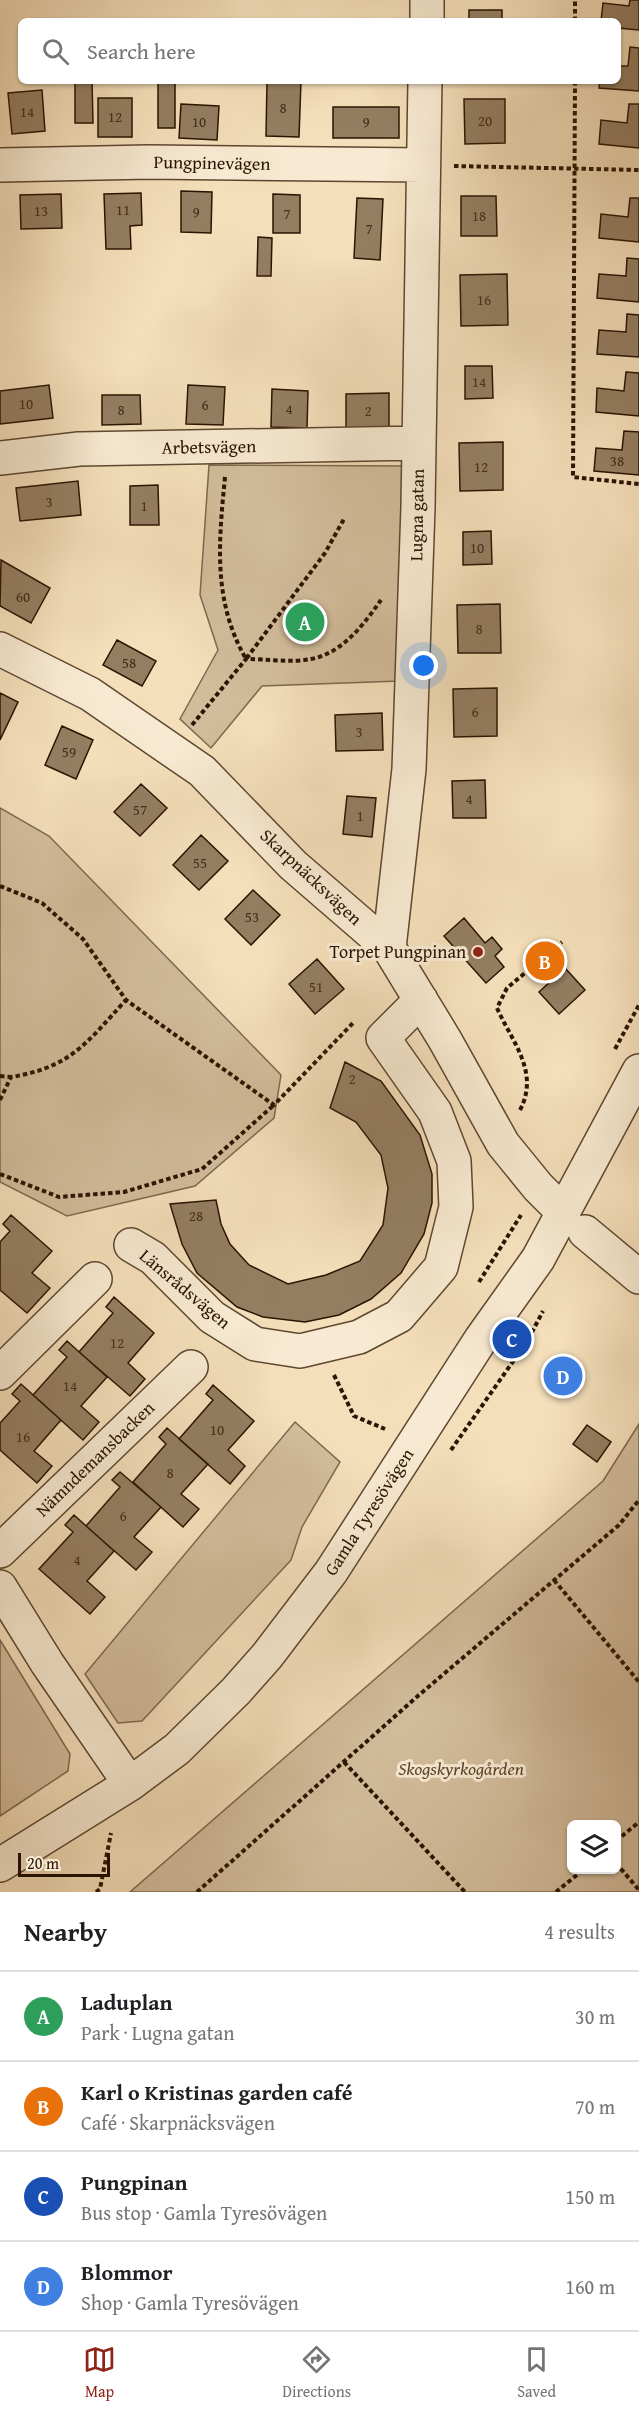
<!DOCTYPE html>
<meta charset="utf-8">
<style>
:root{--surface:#fff;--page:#f2f2f2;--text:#202124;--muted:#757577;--line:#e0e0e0;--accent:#8f2418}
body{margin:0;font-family:"Gentium Book Plus",serif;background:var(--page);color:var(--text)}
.controls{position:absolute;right:18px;bottom:18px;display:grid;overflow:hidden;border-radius:9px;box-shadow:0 2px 4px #0004}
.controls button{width:54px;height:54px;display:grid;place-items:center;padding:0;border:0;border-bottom:2px solid var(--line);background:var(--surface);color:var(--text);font:30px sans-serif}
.scale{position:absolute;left:18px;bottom:15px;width:92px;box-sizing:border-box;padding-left:6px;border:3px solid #2b1402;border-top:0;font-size:16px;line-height:21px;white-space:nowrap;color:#2b1402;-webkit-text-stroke:4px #f8ead2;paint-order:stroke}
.you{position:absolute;left:424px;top:666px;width:21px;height:21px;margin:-15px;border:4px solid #fff;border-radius:50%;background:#1a73e8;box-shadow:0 0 0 9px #1a73e833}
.badge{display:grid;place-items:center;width:39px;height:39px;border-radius:50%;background:var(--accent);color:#fff;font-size:20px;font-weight:700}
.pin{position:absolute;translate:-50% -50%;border:3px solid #fff;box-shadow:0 2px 6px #0006}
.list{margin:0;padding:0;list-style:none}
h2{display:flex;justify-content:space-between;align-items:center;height:78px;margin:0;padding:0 24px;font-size:26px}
h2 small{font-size:20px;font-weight:400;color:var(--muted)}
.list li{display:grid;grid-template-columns:39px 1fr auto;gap:18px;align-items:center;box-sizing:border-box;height:90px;padding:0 24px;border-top:2px solid var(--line)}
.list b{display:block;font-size:22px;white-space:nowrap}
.list p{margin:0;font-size:20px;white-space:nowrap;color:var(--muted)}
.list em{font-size:20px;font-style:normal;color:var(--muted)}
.icon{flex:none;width:33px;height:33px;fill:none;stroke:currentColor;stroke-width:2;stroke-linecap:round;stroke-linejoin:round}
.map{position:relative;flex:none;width:639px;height:1892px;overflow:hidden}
.search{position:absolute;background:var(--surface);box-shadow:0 2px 4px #0004;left:18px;right:18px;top:18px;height:66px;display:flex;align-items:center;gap:15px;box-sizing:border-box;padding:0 21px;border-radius:9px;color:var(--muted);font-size:22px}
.sheet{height:438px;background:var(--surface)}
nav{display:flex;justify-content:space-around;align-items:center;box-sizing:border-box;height:84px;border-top:2px solid var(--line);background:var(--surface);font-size:16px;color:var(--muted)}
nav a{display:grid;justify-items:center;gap:3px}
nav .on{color:var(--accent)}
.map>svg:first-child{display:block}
.green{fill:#d2bc9b;stroke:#7e684e;stroke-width:1.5;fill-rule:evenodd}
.building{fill:#947e62;stroke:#2b1402;stroke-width:1.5}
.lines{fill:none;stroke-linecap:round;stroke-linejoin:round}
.minor-casing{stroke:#5d4730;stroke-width:36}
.path{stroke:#2b1402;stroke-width:4;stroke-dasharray:4.5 3;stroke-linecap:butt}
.minor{stroke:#f8ead2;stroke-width:33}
.poi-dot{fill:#8f2418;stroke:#f8ead2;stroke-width:2}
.labels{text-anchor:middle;stroke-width:6;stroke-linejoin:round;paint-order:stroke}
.number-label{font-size:15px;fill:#452e1a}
.street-label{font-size:18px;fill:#2b1402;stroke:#f8ead2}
.poi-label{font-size:18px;fill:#2b1402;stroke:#f8ead2;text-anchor:end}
.park-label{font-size:18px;font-style:italic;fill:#5d4630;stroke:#f8ead2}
</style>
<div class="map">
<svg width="639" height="1892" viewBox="0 0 639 1892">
<rect width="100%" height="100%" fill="#f4dfba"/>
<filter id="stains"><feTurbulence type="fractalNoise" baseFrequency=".00333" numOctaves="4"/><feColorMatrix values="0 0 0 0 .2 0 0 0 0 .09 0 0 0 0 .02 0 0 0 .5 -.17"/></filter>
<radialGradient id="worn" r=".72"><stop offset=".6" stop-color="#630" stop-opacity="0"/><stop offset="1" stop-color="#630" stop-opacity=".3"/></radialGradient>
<path class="green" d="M209,465L408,466L399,681L262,686L211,748L180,719L218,650L200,595Z
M0,808L49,836L281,1075L274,1118L195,1186L67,1216L0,1182Z
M295,1422L340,1462L302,1527L291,1560L142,1721L118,1723L85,1674Z
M639,1424V1892H130L603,1481ZM572,1824H616V1870H572Z
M0,1640L70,1754L68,1771L0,1816Z"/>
<path class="building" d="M630,0H639V30L618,28V21H601L603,3L629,6Z
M469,10H502V21H469Z
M630,47L639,48V91L599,88L600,81H618V66H628Z
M75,81H92L93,123H75Z
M158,81H175V128H158Z
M267,81H301L299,137L266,136Z
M42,90L45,131L12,134L8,93Z
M98,98H132V137H98Z
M464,99H505V143L465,144Z
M181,104L219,106L217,140L179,138Z
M629,104H639V148L599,144L601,120L627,123Z
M333,107H399V138H333Z
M181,191L212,192L211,233L181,232Z
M141,193L142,225L130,226L131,249H106L104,194Z
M61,194L62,228L21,229L20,195Z
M273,194L300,195V233H273Z
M461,196H496L497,236H461Z
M357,198L383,199L380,260L354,258Z
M630,198H639V242L599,238L601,214L628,217Z
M258,237L272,238L271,276H257Z
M627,258L639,259V302L597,298L599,274L626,276Z
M507,274L508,325L461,326L460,275Z
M627,314L639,315V357L597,354L599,330L626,332Z
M465,366H492L493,398L465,399Z
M626,372L639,373V416L596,412L597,388L624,391Z
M49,385L53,418L0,424V391Z
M188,385L225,387L223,425L186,424Z
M272,389L308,391L307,428L271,427Z
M389,393V429H346V394Z
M102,395H140L141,424L102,425Z
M624,431L639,432V475L594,471L596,448L622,450Z
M503,442V490L460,491L459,443Z
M78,481L81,515L20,521L16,488Z
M158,485L159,525H130V486Z
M491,531L492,564L463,565V532Z
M1,560L50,588L31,623L0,606Z
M500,604L501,653H458L457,605Z
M117,640L156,661L142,686L103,665Z
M497,688V736L454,737L453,689Z
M0,693L18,702L0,740Z
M382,713L383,750L336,751L335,715Z
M62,726L93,740L76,779L45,765Z
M485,780L486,818H453L452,781Z
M141,784L167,808L140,836L114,812Z
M347,796L376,798L372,837L343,834Z
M201,835L228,861L199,890L173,865Z
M253,890L280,915L251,945L225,919Z
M464,918L485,943L492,937L502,949L495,956L504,967L486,983L444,936Z
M317,959L344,989L315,1014L289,984Z
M565,968L585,990L559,1014L539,992Z
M345,1062L381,1081L420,1135L432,1174V1203L424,1234L401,1273L371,1299L339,1315L305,1322L263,1317L237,1307L197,1273L182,1244L170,1204L216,1200L221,1224L230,1244L249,1265L288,1284L326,1275L360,1261L383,1225L388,1188L381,1155L356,1122L330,1108Z
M11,1215L52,1251L32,1273L50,1288L27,1313L0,1290V1242L10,1231L3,1224Z
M114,1297L154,1333L128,1363L145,1379L130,1396L79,1352L113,1313L106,1307Z
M67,1341L107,1377L81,1406L99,1422L83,1440L33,1395L67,1357L59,1350Z
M21,1384L61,1420L34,1451L52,1466L37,1483L0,1450V1423L20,1401L12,1394Z
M213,1385L254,1421L228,1450L245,1466L230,1484L179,1439L213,1400L206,1394Z
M587,1425L611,1442L597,1462L573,1444Z
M167,1428L208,1464L181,1494L199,1509L183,1527L133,1482L166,1444L159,1437Z
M120,1472L161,1507L134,1537L152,1552L136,1570L86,1526L120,1487L112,1480Z
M74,1515L114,1551L87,1581L105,1597L90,1614L39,1569L73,1532L65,1525Z"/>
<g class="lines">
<defs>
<path id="minor" d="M427,21V0
M0,165L149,162L423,165
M0,458L79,449L418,443
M0,649L90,694L202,771L293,865L389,948L445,1040L503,1144L538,1187L564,1213
M389,948L409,769L418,507L425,81
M585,1232L639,1277
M131,1245L153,1258L212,1317L255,1344L300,1351L359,1337L399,1316L441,1267L456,1207L454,1161L435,1112L383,1038L421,1000
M0,1373L95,1279
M0,1551L191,1367
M0,1587L47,1663L130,1784
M0,1865L130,1784L177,1749L236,1691L267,1656L331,1572L481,1339L538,1259L639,1071"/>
</defs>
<use href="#minor" class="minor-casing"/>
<path class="path" d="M575,21V0
M575,81L573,477L639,484
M454,166L639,170
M225,477C219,540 212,600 246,659L325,553L344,519
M192,725L246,659C266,659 291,663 311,659C343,653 364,624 381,600
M0,886L42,903L83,939L126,1000L274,1105L353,1023
M615,1049L639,1005
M0,1076L11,1077
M0,1100L11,1077C72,1067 86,1043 126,1000
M520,1110C540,1072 512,1042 497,1008L507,988L562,942
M0,1174L59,1197L124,1192L202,1169L274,1105
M479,1282L521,1215
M334,1375L354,1416L385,1429
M451,1450L528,1340L543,1311
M554,1580L639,1682
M344,1762L465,1892
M616,1841L639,1822
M616,1863L639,1890
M96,1892L100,1889L111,1833
M197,1892L419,1695L619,1525L639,1500
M556,1892L583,1870"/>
<use href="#minor" class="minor"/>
</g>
<circle class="poi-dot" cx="478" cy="952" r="6"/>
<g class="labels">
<g class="number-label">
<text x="283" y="113">8</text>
<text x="27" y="117">14</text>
<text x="115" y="122">12</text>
<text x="485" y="126">20</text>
<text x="199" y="127">10</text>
<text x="366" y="127">9</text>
<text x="123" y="215">11</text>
<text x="41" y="216">13</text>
<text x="196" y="217">9</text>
<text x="287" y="219">7</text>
<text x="479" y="221">18</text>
<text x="369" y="234">7</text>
<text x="484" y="305">16</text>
<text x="479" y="387">14</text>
<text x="26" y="409">10</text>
<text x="205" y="410">6</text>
<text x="289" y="414">4</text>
<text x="121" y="415">8</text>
<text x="368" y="416">2</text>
<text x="617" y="466">38</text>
<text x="481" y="472">12</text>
<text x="49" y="507">3</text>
<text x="144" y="511">1</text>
<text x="477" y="553">10</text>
<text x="23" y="602">60</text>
<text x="479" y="634">8</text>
<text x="129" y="668">58</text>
<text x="475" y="717">6</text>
<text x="359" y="737">3</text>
<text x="69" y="757">59</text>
<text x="469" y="804">4</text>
<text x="140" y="815">57</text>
<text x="360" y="821">1</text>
<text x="200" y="868">55</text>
<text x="252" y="922">53</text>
<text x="316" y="992">51</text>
<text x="352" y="1084">2</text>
<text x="196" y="1221">28</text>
<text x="117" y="1348">12</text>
<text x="70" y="1391">14</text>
<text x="217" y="1435">10</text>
<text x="23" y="1442">16</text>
<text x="170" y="1478">8</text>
<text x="123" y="1521">6</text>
<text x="77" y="1565">4</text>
</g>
<g class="street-label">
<text transform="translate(212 163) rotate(1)" y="6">Pungpinevägen</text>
<text transform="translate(209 447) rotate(-1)" y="6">Arbetsvägen</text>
<text transform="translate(417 515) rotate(-89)" y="6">Lugna gatan</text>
<text transform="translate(311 877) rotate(43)" y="6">Skarpnäcksvägen</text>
<text transform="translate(185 1289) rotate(40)" y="6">Länsrådsvägen</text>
<text transform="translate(95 1459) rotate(-44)" y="6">Nämndemansbacken</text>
<text transform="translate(369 1512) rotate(-57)" y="6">Gamla Tyresövägen</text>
</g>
<g class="poi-label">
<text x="466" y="958">Torpet Pungpinan</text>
</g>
<g class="park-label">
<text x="461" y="1775">Skogskyrkogården</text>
</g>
</g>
<rect width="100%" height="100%" filter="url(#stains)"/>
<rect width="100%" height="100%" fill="url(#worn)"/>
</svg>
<div class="controls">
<button><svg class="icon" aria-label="layers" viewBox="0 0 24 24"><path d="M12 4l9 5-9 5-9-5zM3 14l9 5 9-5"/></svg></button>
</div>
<div class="scale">20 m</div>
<div class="you"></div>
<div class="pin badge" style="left:305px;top:622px;background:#2e9e5b">A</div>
<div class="pin badge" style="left:545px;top:961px;background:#e8710a">B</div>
<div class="pin badge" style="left:512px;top:1339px;background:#1a4fb4">C</div>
<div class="pin badge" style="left:563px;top:1376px;background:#3f7fe0">D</div>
<div class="search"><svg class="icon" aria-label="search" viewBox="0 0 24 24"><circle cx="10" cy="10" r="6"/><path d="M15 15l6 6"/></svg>Search here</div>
</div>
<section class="sheet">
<h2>Nearby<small>4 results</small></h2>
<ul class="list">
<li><span class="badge" style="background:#2e9e5b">A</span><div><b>Laduplan</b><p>Park · Lugna gatan</p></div><em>30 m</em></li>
<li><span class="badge" style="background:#e8710a">B</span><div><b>Karl o Kristinas garden café</b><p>Café · Skarpnäcksvägen</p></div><em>70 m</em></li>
<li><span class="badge" style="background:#1a4fb4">C</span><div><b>Pungpinan</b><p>Bus stop · Gamla Tyresövägen</p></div><em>150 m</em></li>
<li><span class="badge" style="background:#3f7fe0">D</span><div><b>Blommor</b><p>Shop · Gamla Tyresövägen</p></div><em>160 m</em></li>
</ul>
</section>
<nav>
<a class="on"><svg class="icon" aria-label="map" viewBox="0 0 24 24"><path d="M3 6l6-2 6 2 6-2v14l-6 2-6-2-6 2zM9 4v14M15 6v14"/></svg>Map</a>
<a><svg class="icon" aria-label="directions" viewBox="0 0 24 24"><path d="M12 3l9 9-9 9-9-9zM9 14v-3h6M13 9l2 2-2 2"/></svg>Directions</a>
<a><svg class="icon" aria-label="saved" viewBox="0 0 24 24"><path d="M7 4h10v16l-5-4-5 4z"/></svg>Saved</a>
</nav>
